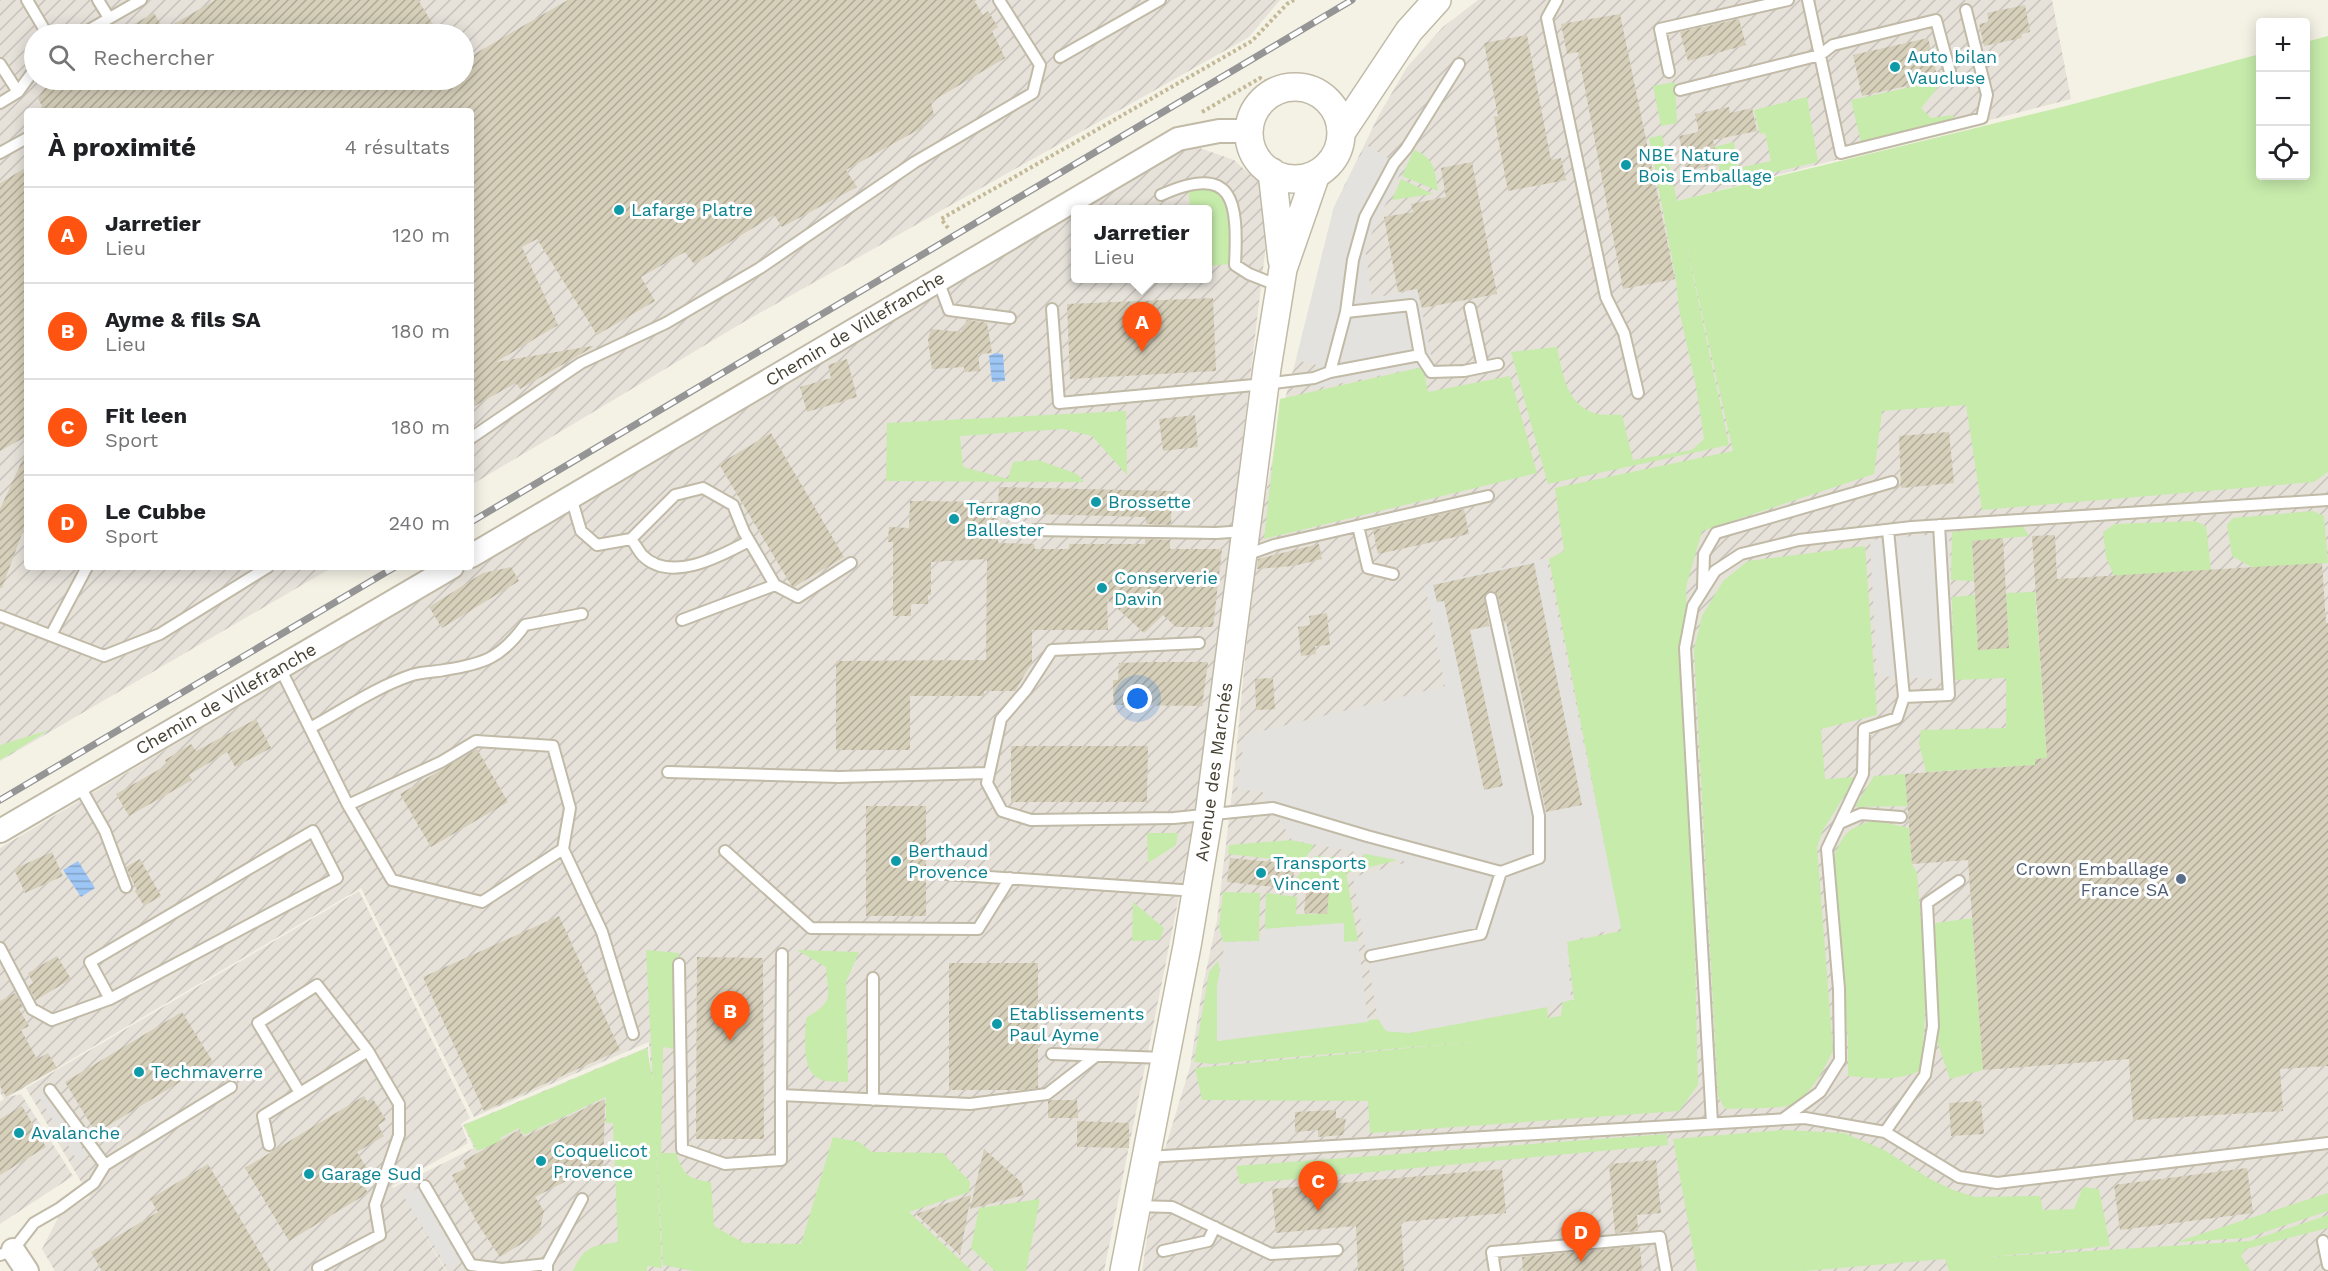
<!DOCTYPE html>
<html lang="fr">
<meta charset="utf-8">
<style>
:root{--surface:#fff;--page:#f6f6f6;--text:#202124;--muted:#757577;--line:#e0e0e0;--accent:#ff5311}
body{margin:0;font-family:"Work Sans",sans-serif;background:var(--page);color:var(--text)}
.controls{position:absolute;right:18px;top:18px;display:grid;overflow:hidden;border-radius:6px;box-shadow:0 3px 15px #0003}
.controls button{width:54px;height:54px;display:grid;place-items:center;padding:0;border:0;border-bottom:2px solid var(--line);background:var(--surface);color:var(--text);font:30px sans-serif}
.you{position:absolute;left:1138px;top:699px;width:21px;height:21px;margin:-15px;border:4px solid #fff;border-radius:50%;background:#1a73e8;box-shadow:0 0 0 9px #1a73e833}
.badge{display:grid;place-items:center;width:39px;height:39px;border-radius:50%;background:var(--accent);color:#fff;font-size:20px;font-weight:700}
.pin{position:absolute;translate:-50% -50px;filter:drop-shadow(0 2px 3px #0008)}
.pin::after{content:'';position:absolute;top:32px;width:21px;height:18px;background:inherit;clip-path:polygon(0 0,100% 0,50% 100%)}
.popup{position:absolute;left:1071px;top:205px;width:141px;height:78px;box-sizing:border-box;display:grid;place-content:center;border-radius:6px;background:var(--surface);filter:drop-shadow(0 2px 4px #0005);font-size:20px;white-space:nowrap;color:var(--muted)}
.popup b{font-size:22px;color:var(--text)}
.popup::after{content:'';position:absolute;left:50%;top:100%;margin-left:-12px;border:12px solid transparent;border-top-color:var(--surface)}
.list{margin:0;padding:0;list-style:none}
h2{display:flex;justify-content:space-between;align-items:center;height:78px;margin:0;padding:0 24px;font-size:26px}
h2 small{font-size:20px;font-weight:400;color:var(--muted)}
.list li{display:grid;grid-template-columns:39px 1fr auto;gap:18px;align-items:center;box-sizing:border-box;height:96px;padding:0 24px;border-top:2px solid var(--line)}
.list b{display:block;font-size:22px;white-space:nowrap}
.list p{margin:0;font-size:20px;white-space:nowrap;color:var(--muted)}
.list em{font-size:20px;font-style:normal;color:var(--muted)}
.icon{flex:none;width:33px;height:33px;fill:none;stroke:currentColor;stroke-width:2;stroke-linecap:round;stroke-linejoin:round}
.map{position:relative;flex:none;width:2328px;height:1271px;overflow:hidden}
.search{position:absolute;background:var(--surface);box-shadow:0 3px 15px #0003;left:24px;top:24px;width:450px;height:66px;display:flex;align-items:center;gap:15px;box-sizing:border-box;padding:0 21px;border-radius:33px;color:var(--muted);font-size:22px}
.panel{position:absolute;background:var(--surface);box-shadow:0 3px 15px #0003;left:24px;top:108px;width:450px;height:462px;border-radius:6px}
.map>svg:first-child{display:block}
.industrial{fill:url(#industrial-furrows);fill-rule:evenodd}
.green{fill:#c6ebab}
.parking{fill:#e4e2de}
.water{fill:url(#water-rules)}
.building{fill:url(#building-hatch)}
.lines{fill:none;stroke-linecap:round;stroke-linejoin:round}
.service-casing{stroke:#c0baa7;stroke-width:14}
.minor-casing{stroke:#c0baa7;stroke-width:26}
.tertiary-casing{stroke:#c0baa7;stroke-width:30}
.path{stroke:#c3b997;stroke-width:4;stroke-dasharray:3 3;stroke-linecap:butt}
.service{stroke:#fff;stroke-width:10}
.minor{stroke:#fff;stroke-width:22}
.tertiary{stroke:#fff;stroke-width:27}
.rail-casing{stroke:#959595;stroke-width:7}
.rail{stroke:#fff;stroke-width:4.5;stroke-dasharray:14;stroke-linecap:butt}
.culture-dot{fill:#0f9aa8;stroke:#fff;stroke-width:2}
.service-dot{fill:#5c6f8a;stroke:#fff;stroke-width:2}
.labels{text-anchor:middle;stroke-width:6;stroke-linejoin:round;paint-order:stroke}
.culture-label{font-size:18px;fill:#0d838f;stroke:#fff;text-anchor:start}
.street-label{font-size:18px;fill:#474234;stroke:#fff}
.service-label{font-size:18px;fill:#4e5e75;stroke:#fff;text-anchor:end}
</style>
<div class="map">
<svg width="2328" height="1271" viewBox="0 0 2328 1271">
<defs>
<pattern id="industrial-furrows" width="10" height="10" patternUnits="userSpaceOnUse" patternTransform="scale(1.5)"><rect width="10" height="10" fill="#e6e2da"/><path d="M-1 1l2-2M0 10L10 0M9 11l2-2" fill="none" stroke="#c7c3bc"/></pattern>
<pattern id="water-rules" width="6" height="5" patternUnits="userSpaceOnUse" patternTransform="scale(1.5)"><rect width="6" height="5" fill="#9dc6f5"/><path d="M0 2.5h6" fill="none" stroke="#82a2c7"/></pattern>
<pattern id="building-hatch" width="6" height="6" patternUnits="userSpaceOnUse" patternTransform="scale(1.5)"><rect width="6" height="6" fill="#d6cfba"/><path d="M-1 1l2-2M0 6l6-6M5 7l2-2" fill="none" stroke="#afaa98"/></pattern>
</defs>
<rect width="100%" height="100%" fill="#f4f1e5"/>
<path class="industrial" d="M0,0H1280L1249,37L742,323L471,485V111H27V567H333L0,761ZM34,34H464V80H34Z
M1478,0H2052L2071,99L1678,201L1730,436L2328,330V1271H1142L1156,1178L1190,1067L1203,985L1217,920L1233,784L1256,546L1281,413L1296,360L1334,207L1379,115L1407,67L1443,27Z
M1194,146L1234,160L1263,186L1269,219L1202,782L1104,1271H447L412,1216L446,1271H55L42,1249L60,1214L90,1197L26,1088L359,891L470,1118L461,1124L468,1143L392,1186L393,1188L474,1148L463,1125L648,1047L657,1170L649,1042L474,1117L361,888L8,1097L21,1094L73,1176L0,1224V1102L4,1099L0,1092V848L297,672L825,354L1170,151ZM1076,210H1208V278H1076Z"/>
<path class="green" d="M2328,36V472L2314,482L1982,510L1966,405L1882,411L1874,474L1702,531L1686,587L1698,1085L1679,1111L1370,1133L1368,1101L1202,1100L1195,1068L1474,1042L1211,1064L1194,1062L1209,972L1218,961L1220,973L1217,987L1218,1041L1378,1019L1386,1031L1409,1033L1547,1007L1548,1018L1561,1016L1563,1000H1574L1567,942L1621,931L1549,559L1564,551L1555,488L1733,451L1682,225L1729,445L1548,484L1511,352L1557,347C1562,372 1566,404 1594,413C1602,416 1614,414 1622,415L1633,460L1692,450L1704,439L1696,386L1679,309L1676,280L1649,138L1662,135L1677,201L2066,106L2260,54V176H2306V42Z
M1944,80L1921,108L1931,118L1953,115L1955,120L1861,142L1851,100Z
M1675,82L1677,123L1661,126L1653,86Z
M1807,97L1818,162L1723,184L1714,147L1734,142L1738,168L1771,161L1765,133L1760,134L1754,110Z
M1414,150C1435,158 1435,171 1438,191L1402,176Z
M1401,179L1433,194L1392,200Z
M1210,187C1239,205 1232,234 1230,264L1208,266V210H1183L1190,206L1188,188Z
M1423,367L1428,392L1510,376L1537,473L1264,539L1280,399Z
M1126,411L1127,475L1092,436L1063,429L960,436L963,467L1008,479L1013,462L1038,460L1077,474L1084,482L886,481L887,423Z
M2313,511L2324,516L2328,563L2253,568L2232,556L2227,525L2233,518Z
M2195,521L2206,526L2211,570L2114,576L2106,557L2103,532L2115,524Z
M2023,526L2029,536L1972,541L1974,581L1951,580L1952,532Z
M1865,546L1877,715L1821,729L1825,779L1856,777L1823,830L1817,847L1833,1051C1823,1070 1811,1096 1790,1105C1781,1109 1737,1108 1725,1109L1718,1096L1694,649L1702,616L1723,581L1748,561Z
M2035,592L2047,758L2035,759V765L1926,772L1919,744L1921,730L2006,728V678L1954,680L1952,597L1975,595L1978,650L2009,647L2006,593Z
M49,730L0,760V745Z
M1905,774L1908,806L1855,807L1874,776Z
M1875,820L1909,828L1912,864L1917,873C1922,938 1931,1007 1919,1071C1896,1082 1872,1078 1848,1076V1040L1833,859C1845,831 1846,829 1875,820Z
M1147,833H1178L1176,845L1148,863Z
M1292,840L1314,845L1303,862L1228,854L1229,845Z
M1364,852L1398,860L1346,873L1358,941L1344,942L1343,923L1265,929L1266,893L1297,897L1296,914H1327L1328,892L1297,889V877L1315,856L1363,860Z
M1223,892L1260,893L1259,941L1223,942L1219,926Z
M1133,902L1164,928L1160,940L1132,941Z
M1972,918L1983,1070L1950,1079L1937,1041L1934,929L1936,923Z
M646,950L679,953L674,1049L663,1047L661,1153H676C684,1175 687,1179 711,1182L714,1226L744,1243L801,1244L833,1137L859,1142L872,1152L943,1153L970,1182L969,1192L909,1212L972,1271H694L663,1265L655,1123L662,1268L647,1266V1271H573C585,1245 593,1246 618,1242L613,1123H606V1097L524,1135L519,1128L500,1138L504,1146L492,1152L490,1146L477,1151L464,1125L647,1048L653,1082Z
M797,950L859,952L846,982L848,1082C840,1081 827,1083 820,1079C800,1071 806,1035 806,1018C835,1000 828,999 826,967Z
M1782,1130L1844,1133L1884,1150L1930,1179L1953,1190L1975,1197L2040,1196L2043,1210L2074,1209L2083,1187L2099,1189L2110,1246L1990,1257L2250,1241L2328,1215V1228L2246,1249L2241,1256L2251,1271H1949L1945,1259L1804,1271H1697L1673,1139Z
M1667,1134L1668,1145L1240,1184L1236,1166Z
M2328,1193V1211L2247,1238L2176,1242Z
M1040,1199L1026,1271H995L971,1248L979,1208Z"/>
<path class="parking" d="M1366,145L1403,167L1365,248L1372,298L1418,290L1433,365L1312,389L1317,365L1296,360L1334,207Z
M1949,533L1954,680L1877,676L1870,540Z
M1546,558L1621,927L1567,942L1571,1000L1547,1007L1409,1033L1386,1031L1378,1019L1353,877L1408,862L1292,840L1262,791L1237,790L1245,735L1445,686L1425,585Z
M1344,923V942L1358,941L1368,1022L1217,1041V987L1225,942L1260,941L1265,929Z
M47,1088L86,1155L77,1160L39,1097Z
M418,1188L460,1261L448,1268L403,1195Z"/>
<path class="water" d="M995,353L1003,354L1005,381L992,382L989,356Z
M78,861L95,888L81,897L63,870Z"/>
<path class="building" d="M215,0H418L439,34H116L154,13L164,30Z
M568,0H974L983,15L988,11L998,27L992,31L1005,58L931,102L934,115L923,124L925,126L846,170L857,187L782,227L774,215L694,264L685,252L641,277L655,301L597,335L537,239L522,247L558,325L496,362L592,346L593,347L520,389L516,383L471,408V111H45L38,99L49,80H464V60Z
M2025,5L2030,32L2021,34L2022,38L1984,46L1979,24L1989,22L1987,13Z
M1620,14L1675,279L1623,289L1578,52L1567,54L1561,24Z
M1739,19L1746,45L1688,61L1680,32Z
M1527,35L1551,160L1561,158L1566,180L1508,191L1494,117L1498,116L1484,43Z
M1928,38L1938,79L1862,96L1853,55Z
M1729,107L1730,113L1752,108L1757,131L1713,140L1718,164L1686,171L1679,136L1699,132L1695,114Z
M1472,162L1497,294L1422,308L1417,289L1398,292L1384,217L1413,212L1411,204L1446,197L1441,168Z
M27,167V436L0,451V183Z
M1213,298L1216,371L1070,379L1067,304Z
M967,320L987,323L992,353L978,354L980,371L964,372V367L932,369L928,339L931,329L961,332Z
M847,359L857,397L807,412L800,387L831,378L828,365Z
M1195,415L1198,447L1163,451L1159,419Z
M1949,432L1954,483L1901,488L1899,436Z
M771,433L844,557L794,587L791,585L719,464Z
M27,450V520L2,588H0V509Z
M999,487L1172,491L1171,525L1146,524V517L998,513V543L1034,544L1035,549H1069V544H1145V539L1170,540V549H1222L1213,627H1176L1163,615L1144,633L1107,599L1108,630H1032V662L1015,691H984V696H910V750H836V661L986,660L987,559L931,562V595H928V604H911V616H893V542H888L889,527L909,528L910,501L998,502V506Z
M1464,509L1469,534L1378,554L1373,530Z
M2055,535L2057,579L2322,563L2326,623H2328V1066L2280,1069L2283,1111L2133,1120L2129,1059L1983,1070L1968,860L1912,864L1905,774L2035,765V759L2047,758L2032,536Z
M2003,538L2009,648L1978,650L1972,541Z
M1319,544L1322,559L1293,566L1257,569L1258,559Z
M1534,563L1582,805L1546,812L1506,622L1504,623L1498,596L1494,591H1490L1484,596L1489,626L1470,630L1503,786L1484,790L1444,601L1437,602L1433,585Z
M511,567L519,581L442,628L429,607L483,573Z
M1327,613L1330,645L1315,646L1316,654L1301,656L1298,627L1310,625L1309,616Z
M1149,662H1208L1202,706L1113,705V680H1118L1119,663Z
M1273,678L1275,709L1256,710L1255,679Z
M256,719L271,748L235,767L227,752L189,775L192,780L129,816L116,794L167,765L165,760L191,744L196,751Z
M1011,746H1148L1147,802H1011Z
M477,749L508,802L431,847L400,794Z
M866,806H926V916H866Z
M52,852L63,876L25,893L14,869Z
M1230,858L1295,864L1292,889L1227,882Z
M140,859L161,896L144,906L135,891L137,890L126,867Z
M1306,891L1329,892L1327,914L1304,913Z
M559,916L620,1050L484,1111L423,977Z
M57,956L71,979L36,1000L28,986L33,983L28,973Z
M697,957L763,958L764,1139H696Z
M949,963H1038V1088L1022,1090H949Z
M15,993L23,1007L19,1009L29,1026L21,1030L37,1059L48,1053L57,1068L6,1097L0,1086V1001Z
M182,1012L213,1062L96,1133L65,1082Z
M364,1096L368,1103L373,1099L386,1120L378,1125L384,1136L357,1152L374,1180L364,1186L368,1193L289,1241L245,1168Z
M605,1099L603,1178H572L535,1197L544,1211L539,1233L500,1257L479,1226L452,1175L466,1168L463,1161L519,1130L524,1137Z
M1052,1100H1077L1078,1118H1048V1101Z
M1981,1101L1984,1134L1951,1136L1949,1103Z
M22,1106L46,1147L0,1175V1119Z
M1336,1110V1118L1346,1119L1343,1135L1318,1137V1130L1295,1132V1112Z
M1077,1121L1129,1123V1148L1077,1147Z
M984,1149L1021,1182L1024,1195L970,1209Z
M1656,1160L1661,1213L1637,1215L1638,1231L1615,1233L1609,1164Z
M208,1164L271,1271H102L91,1252L158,1212L150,1199Z
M2247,1168L2253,1213L2120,1230L2114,1185Z
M1502,1169L1506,1213L1401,1222L1404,1271H1358L1356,1226L1276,1233L1272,1189Z
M971,1195L960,1255L916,1214Z
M1640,1246L1642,1271H1523L1522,1257Z"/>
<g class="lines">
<defs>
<path id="service" d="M27,0L47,34
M98,0L109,18
M1557,0L1547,18L1606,297L1624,333L1638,393
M1808,0L1841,153L1982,118L1987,95L1966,10
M82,34L141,0
M1060,57L1160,0
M0,64L18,92
M1669,72L1660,29L1788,0
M1680,90L1820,55L1833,45L1936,20L1950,72
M0,103L18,92L34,70
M0,153L27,138
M1161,195C1235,162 1238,202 1235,265L1249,274L1279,286
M938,280L949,310L1010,318
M1470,308L1483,367
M1052,309L1059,403L1265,384L1314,378L1330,372L1420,355L1411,305L1346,312L1330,372
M1346,312L1353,260L1365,217L1394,163L1406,149L1459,64
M1420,355L1431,372L1464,371L1498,364
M471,438L581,363L666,323L760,268L915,162L1033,93L1040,65L999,0
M571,497L581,531L597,545L631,539L675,495L703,488L733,505L744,532L775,585L798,597L851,563
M1358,526L1368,568L1393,574
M1035,530L1216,533L1246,531
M1888,530L1904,697L1949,695L1939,525
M631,539C635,544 638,550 642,555C670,584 721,556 749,541
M1246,555L1274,545L1488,496
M1703,589L1704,554L1716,533L1892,482
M0,616L104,656L160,634L268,567
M682,620L775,585
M51,635L87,567
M1199,643L1052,650L1026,690L1001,719L987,783L1002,811L1031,820L1174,818L1273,808L1367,836L1501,872L1539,858V816L1491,598
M280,668L348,805L392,880L482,902L563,849L570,808L553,746L476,741L441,762L348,805
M310,728C343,710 376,687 412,675C422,672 434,672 444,670C484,664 501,658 525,625L582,614
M668,772L839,777L988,773
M79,785L105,831L126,887
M1840,823L1861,814L1901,817
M563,849L602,932L633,1034
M725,851L811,928L978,929L1010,878
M946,874L1196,891
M0,948L32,1009L52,1020L110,999L337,878L313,831L90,962L110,999
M1371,956L1481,934L1501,872
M679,964L682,1149L725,1164L781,1160V1095L970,1104L1047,1094L1096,1056
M873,978V1100
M1052,1054L1165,1058
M50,1090L105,1165
M300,1093L258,1023L317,985L368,1051
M781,1095L782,954
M1783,1119L1820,1092L1840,1060L1839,989L1827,849L1863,774L1864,729L1897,718L1904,697
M1712,1123L1685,648L1693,606L1715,571L1741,554L1799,540L1912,527L2328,500
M1885,1132L1925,1075L1933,1026L1927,903L1959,881
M269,1145L263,1116L368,1051L399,1104V1135L375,1205L380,1235L318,1268L319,1271
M1147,1157L1805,1118L1885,1132L1959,1177L1997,1183L2328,1143
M425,1186L471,1265L502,1269L547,1264V1271
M1136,1206L1172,1207L1271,1254L1337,1250
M2323,1241L2328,1265
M1163,1251L1208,1241L1215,1227
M0,1255L13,1250L34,1223L60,1208L94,1183L105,1165L231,1087
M547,1264L582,1199
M1495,1271L1492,1252L1660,1237L1666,1271"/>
<path id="minor" d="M471,556L1178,139L1219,131H1249
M0,831L452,567
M13,1250L27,1271"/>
<path id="tertiary" d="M1249 133a46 46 0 1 1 92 0a46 46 0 1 1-92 0Z
M1341,133L1409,31L1437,0
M1272,172L1282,260
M1124,1271L1187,946L1209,815L1267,368L1283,269L1316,174"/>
</defs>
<use href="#service" class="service-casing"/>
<use href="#minor" class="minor-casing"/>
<use href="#tertiary" class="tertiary-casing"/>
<path class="path" d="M1202,112L1260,78L1277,90
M948,228L941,219L1252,41L1287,4L1294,0"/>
<use href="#service" class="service"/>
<use href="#minor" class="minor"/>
<use href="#tertiary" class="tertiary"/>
<defs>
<path id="rail" d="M471,522L1352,0
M0,800L395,567"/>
</defs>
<use href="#rail" class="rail-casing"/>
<use href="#rail" class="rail"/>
</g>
<g class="culture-dot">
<circle cx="1895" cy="67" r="6"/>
<circle cx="1626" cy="165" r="6"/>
<circle cx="619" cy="210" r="6"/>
<circle cx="1096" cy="502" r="6"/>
<circle cx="954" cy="519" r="6"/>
<circle cx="1102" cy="588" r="6"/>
<circle cx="896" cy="861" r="6"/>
<circle cx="1261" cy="873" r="6"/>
<circle cx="997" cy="1024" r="6"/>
<circle cx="139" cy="1072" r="6"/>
<circle cx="19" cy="1133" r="6"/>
<circle cx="541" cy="1161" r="6"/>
<circle cx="309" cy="1174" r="6"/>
</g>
<circle class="service-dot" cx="2181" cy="879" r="6"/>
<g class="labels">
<g class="culture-label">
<text x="1907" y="63">Auto bilan<tspan x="1907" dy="21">Vaucluse</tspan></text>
<text x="1638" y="161">NBE Nature<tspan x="1638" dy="21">Bois Emballage</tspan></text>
<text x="631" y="216">Lafarge Platre</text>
<text x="1108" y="508">Brossette</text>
<text x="966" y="515">Terragno<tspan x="966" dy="21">Ballester</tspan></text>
<text x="1114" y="584">Conserverie<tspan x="1114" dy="21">Davin</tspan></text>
<text x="908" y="857">Berthaud<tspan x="908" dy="21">Provence</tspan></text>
<text x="1273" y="869">Transports<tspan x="1273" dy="21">Vincent</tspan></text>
<text x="1009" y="1020">Etablissements<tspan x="1009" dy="21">Paul Ayme</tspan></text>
<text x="151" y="1078">Techmaverre</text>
<text x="31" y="1139">Avalanche</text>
<text x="553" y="1157">Coquelicot<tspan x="553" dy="21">Provence</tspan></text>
<text x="321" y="1180">Garage Sud</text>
</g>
<g class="street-label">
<text transform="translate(855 329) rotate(-31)" y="6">Chemin de Villefranche</text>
<text transform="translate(226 699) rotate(-30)" y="6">Chemin de Villefranche</text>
<text transform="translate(1214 772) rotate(-82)" y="6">Avenue des Marchés</text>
</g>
<g class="service-label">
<text x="2169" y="875">Crown Emballage<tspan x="2169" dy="21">France SA</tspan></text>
</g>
</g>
</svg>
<div class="controls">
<button>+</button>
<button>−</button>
<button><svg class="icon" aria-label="locate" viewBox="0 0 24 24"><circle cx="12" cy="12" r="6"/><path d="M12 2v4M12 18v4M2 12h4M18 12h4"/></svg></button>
</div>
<div class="you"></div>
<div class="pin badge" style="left:1142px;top:352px">A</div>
<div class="popup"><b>Jarretier</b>Lieu</div>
<div class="pin badge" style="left:730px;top:1041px">B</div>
<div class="pin badge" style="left:1318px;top:1211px">C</div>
<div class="pin badge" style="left:1581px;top:1262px">D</div>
<div class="search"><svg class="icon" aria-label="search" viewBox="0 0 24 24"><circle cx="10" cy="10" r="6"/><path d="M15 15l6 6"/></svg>Rechercher</div>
<section class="panel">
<h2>À proximité<small>4 résultats</small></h2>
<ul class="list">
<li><span class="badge">A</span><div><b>Jarretier</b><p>Lieu</p></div><em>120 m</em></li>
<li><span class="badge">B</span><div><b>Ayme &amp; fils SA</b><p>Lieu</p></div><em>180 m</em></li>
<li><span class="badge">C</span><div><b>Fit leen</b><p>Sport</p></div><em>180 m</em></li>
<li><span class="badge">D</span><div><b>Le Cubbe</b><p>Sport</p></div><em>240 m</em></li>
</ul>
</section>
</div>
